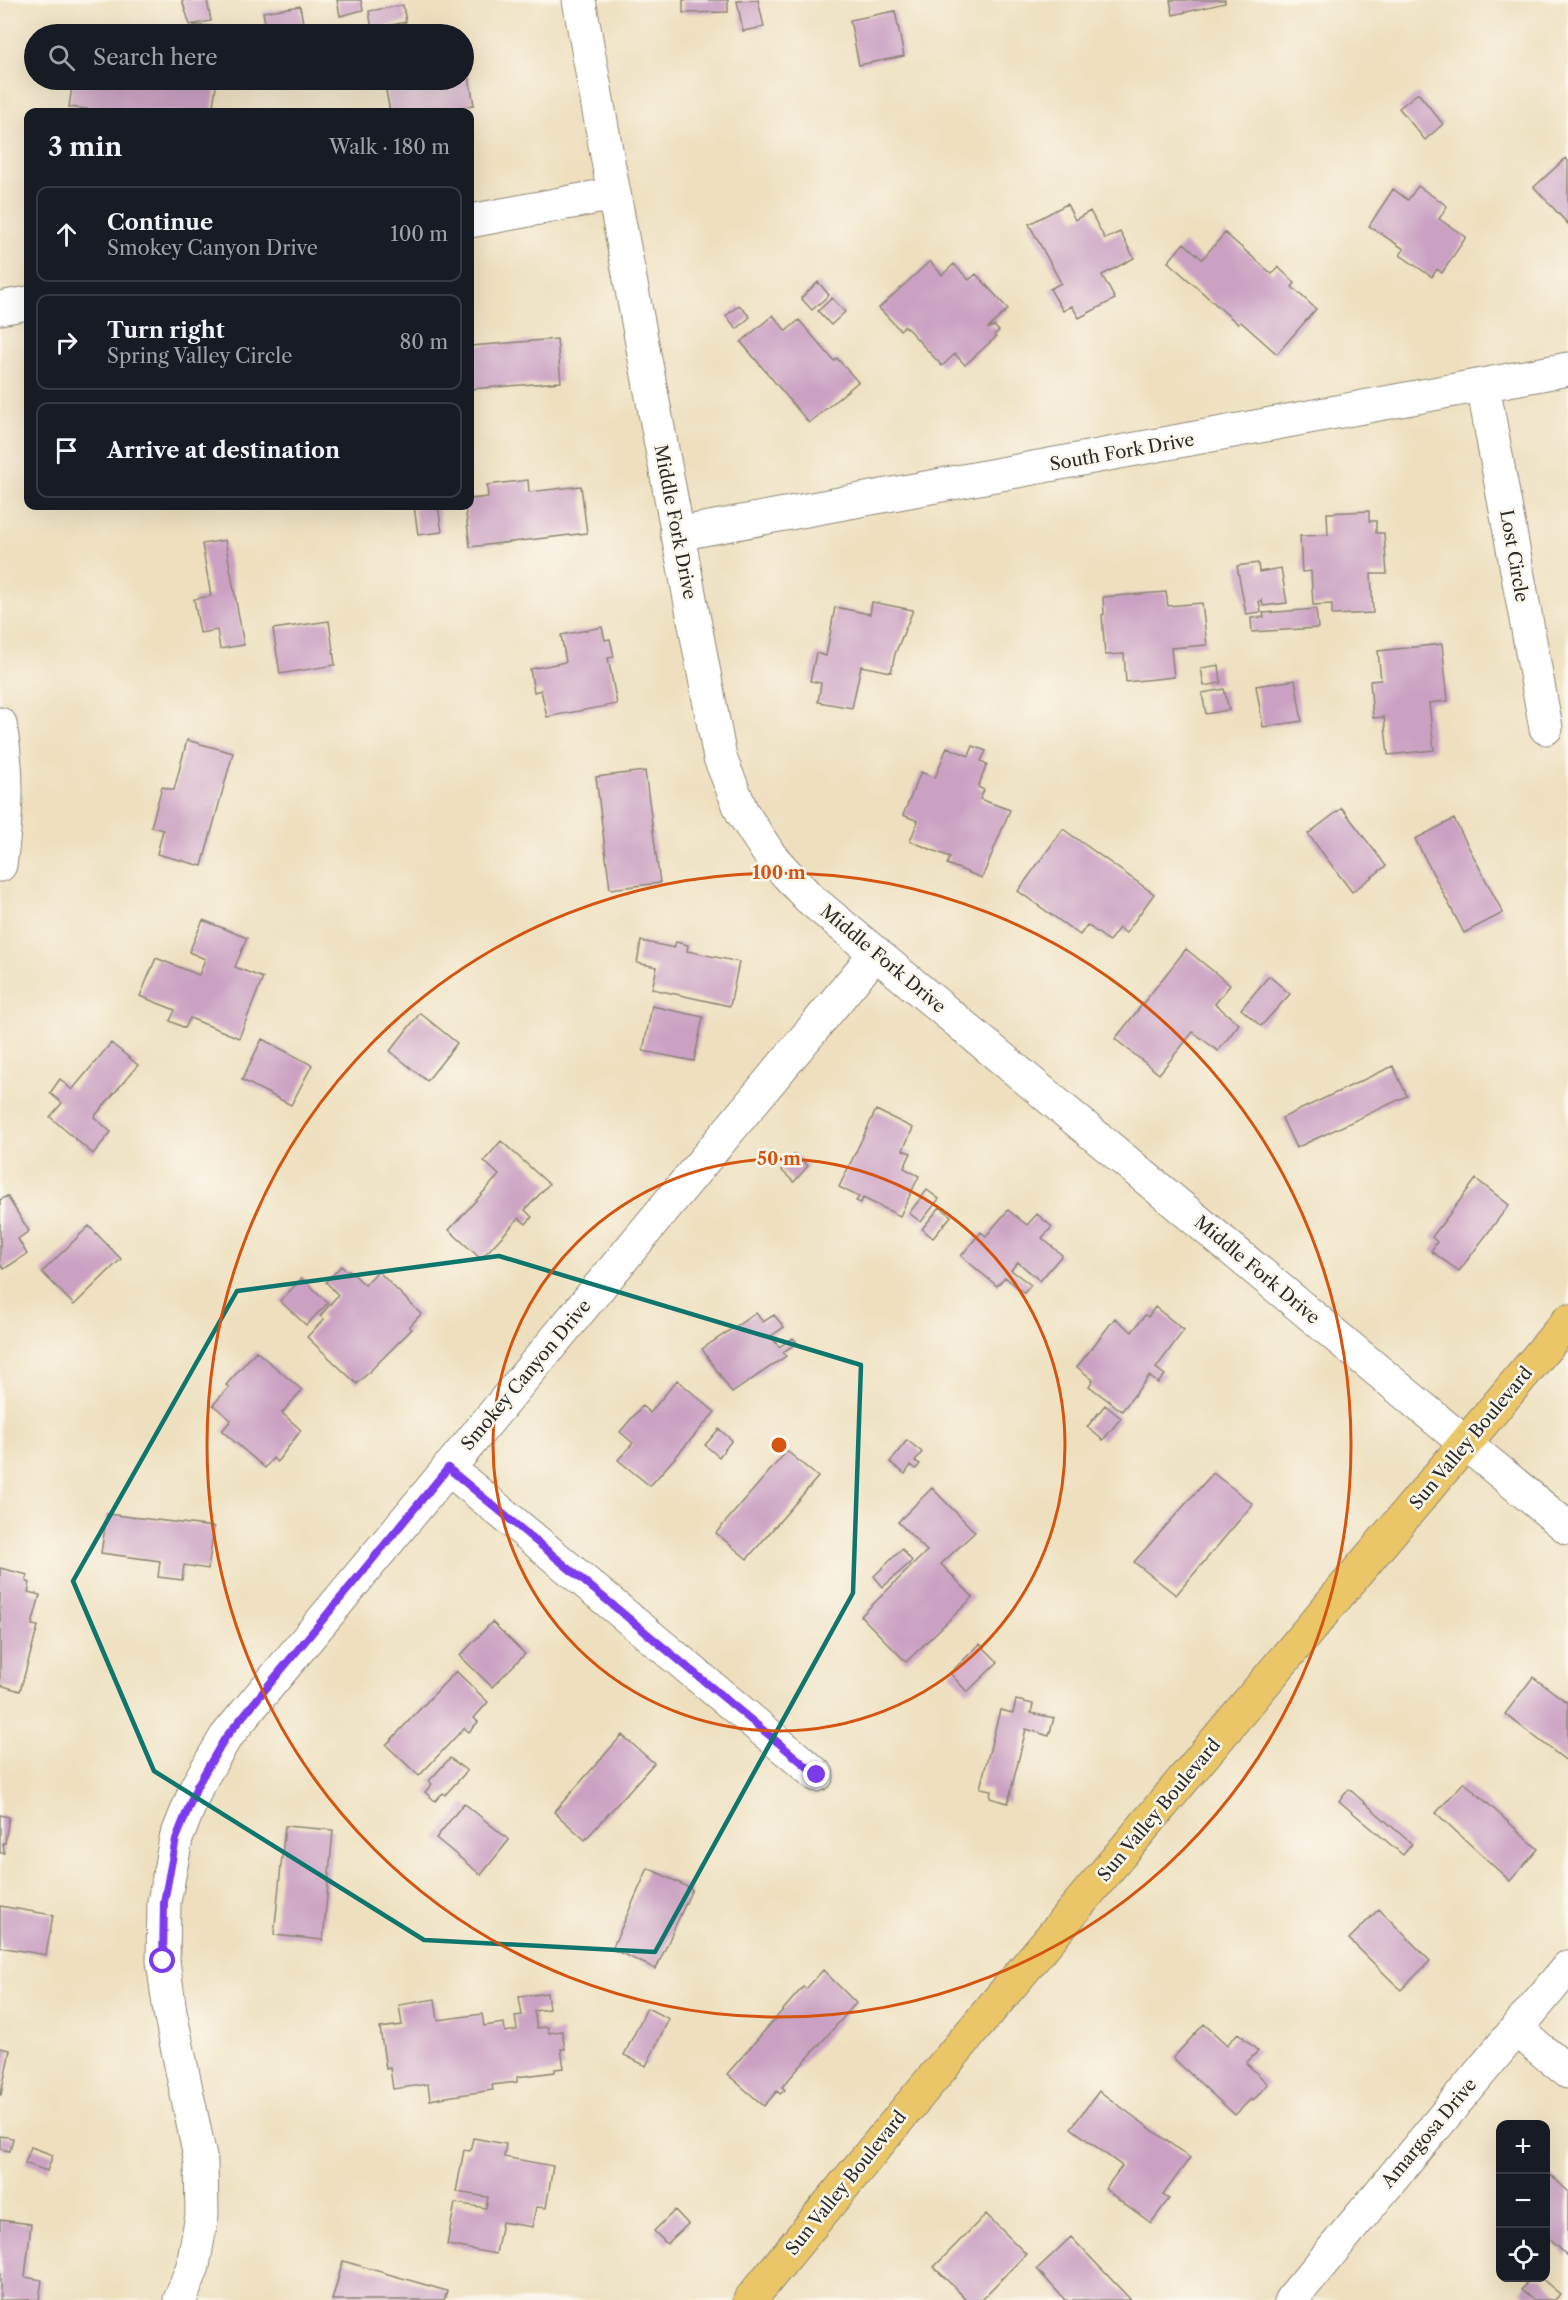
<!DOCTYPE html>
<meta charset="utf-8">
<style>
:root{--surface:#171b24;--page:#242831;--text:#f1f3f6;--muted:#9ea1a6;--line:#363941}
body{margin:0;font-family:"Libre Caslon Text",serif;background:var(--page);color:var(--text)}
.controls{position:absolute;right:18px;bottom:18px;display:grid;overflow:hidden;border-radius:12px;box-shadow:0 6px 24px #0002}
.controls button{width:54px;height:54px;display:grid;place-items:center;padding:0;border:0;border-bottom:2px solid var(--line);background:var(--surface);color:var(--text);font:30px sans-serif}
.stop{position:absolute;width:18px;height:18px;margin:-14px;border:4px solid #7c3aed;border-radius:50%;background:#fff}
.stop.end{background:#7c3aed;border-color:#fff;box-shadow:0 2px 6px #0008}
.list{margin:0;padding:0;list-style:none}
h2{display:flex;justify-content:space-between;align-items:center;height:78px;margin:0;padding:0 24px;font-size:26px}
h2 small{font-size:20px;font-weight:400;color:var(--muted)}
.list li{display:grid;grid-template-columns:39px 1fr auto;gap:18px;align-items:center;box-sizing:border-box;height:96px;margin:0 12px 12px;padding:0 12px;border:2px solid var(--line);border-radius:12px}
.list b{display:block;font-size:22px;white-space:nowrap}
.list p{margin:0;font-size:20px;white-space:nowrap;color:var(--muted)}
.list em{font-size:20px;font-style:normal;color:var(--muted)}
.icon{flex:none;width:33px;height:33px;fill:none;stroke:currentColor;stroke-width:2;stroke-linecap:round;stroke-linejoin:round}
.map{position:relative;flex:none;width:1568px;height:2300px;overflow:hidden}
.search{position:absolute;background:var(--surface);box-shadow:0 6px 24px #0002;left:24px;top:24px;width:450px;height:66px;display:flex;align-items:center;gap:15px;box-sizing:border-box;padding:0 21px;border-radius:33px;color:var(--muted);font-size:22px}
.panel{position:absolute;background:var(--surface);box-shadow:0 6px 24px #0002;left:24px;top:108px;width:450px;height:402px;border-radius:12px}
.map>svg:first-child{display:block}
.building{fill:#caa1c2}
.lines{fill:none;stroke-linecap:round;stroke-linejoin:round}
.minor-casing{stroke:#8c8675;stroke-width:35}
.tertiary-casing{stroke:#8c8675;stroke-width:35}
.primary-casing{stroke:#8c8675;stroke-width:35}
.minor{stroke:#fff;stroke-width:33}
.tertiary{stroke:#fff;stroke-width:33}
.primary{stroke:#eac669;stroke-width:33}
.route{stroke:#7c3aed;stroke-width:8}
.marked{fill:none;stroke:#0f766e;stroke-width:4.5;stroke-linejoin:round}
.ring{fill:none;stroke:#d5540f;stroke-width:3}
.labels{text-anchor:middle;stroke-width:5;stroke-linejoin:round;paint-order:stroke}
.street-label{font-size:18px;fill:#2b2b2b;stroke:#fbf7ec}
.centre{fill:#d5540f;stroke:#fbf7ec;stroke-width:3}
.ring-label{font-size:18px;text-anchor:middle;font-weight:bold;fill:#d5540f;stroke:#fbf7ec;stroke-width:5;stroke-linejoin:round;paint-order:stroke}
</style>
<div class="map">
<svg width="1568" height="2300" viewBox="0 0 1568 2300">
<rect width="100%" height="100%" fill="#fbf7ec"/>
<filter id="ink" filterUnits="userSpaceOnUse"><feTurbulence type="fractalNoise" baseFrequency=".0167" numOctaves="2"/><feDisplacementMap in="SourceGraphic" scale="12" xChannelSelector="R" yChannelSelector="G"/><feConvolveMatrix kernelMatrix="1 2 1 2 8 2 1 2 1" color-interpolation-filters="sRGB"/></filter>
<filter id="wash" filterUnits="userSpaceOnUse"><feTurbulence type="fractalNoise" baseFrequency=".008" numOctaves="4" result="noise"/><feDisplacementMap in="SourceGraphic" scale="24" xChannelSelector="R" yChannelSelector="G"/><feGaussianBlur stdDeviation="1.35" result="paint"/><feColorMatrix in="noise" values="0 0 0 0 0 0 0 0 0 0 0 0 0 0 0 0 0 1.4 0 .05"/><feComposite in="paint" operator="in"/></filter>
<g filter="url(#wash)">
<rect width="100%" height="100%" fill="#eee0bf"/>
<g id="blocks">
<path class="building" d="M182,0H207L211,21L190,25Z
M337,0H361L363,10L340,16Z
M683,0H728V12L683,13Z
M758,0L764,27L743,31L737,1Z
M1170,0H1225V3L1173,15Z
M403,5L406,22L372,29L369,11Z
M300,6L305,34H267L263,12Z
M895,11L904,56L859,65L850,20Z
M194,25L213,26V34H193Z
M467,65L474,105L432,112H390L384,80H464V66Z
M73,80H217L212,112H87V109L69,107Z
M1418,93L1443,124L1425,140L1399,108Z
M1566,158L1568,161V224L1534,187Z
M1418,186L1447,206L1439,219L1466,237L1442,273L1437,269L1432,277L1400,255L1404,249L1369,226L1393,189L1408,200Z
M1067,204L1075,220L1090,211L1105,239L1120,232L1134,258L1102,275L1115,299L1079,318L1072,306L1063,311L1050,289L1061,283L1029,224Z
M1225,233L1272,274L1278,267L1295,283L1292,287L1316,309L1277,354L1241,322L1238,324L1168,262L1184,243L1202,259Z
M930,261L942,275L954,264L969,280L976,274L1008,309L987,329L994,326L999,331L994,335L996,337L965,365L955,354L942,366L905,326L900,330L879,308Z
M818,282L829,295L812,310L801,298Z
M832,298L845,312L831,325L818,311Z
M739,305L750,317L737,329L726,316Z
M773,315L786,331L799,320L834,361L837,358L858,382L809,423L741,342Z
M557,339L561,382L470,389V346Z
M528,480L529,492L581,486L587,533L470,547L465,506H470V499L488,497L487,485Z
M414,506H438L442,532L418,535Z
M1369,511V521H1376V533H1384L1387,574H1371L1373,613L1332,615V604L1313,605L1311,571L1302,572L1300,536L1328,535L1327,513Z
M225,540L244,645L220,649L217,630L200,633L194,599L211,596L202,544Z
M1258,563L1259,572L1281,568L1287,603L1263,606L1262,600L1259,601L1261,612L1246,614L1237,566Z
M1166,592L1168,606L1202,603L1207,645L1171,648L1174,677L1126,682L1124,654L1105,655L1102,615L1104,614L1103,597Z
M872,602L913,610L895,654L891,672L861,666L852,708L818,702L821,683L810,681L816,653L826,656L835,607L870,614Z
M1316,609L1318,628L1252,632L1251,618L1264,617L1263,613Z
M329,621L335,665L280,674L273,629Z
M602,627L605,640L610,639L614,657L608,658L617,704L547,717L541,690L534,692L530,669L566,662L561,635Z
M1442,644L1448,701L1429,703L1434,750L1388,755L1384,717L1373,718L1370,681L1381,680L1378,651Z
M1219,665L1221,683L1204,686L1201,668Z
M1295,680L1302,721L1263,727L1256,686Z
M1224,689L1229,710L1206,714L1202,693Z
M187,740L233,753L202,866L157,854L163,830L151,827L162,787L174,790Z
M973,746L986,751L981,761L987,764L978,787L984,790L980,799L1010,810L982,878L947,864L950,857L910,841L918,821L903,815L921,772L935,778L947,747L969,756Z
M645,771L660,883L610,889L596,777Z
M1342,808L1386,866L1352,892L1308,834Z
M1454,819L1503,913L1464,933L1415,839Z
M1063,829L1154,894L1126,933L1119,928L1109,941L1087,925L1080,935L1018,891Z
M203,920L247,938L235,967L263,978L239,1038L190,1018L185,1028L170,1021L175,1010L140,996L156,958L199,975L205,959L189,952Z
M641,941L674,948L676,942L688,945L687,951L739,962L730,1006L652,989L657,967L637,963Z
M1186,949L1230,985L1215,1004L1239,1024L1218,1051L1193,1032L1159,1074L1115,1039Z
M1269,976L1290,994L1261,1026L1241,1009Z
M652,1006L703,1017L694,1061L643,1051Z
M420,1013L457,1043L427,1081L390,1051Z
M262,1039L312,1065L291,1105L242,1080Z
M111,1043L138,1065L94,1117L111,1132L93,1154L50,1117L62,1103L50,1093L60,1079L72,1090Z
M1393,1066L1407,1096L1296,1148L1282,1118Z
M876,1110L913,1128L903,1150L911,1153L904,1168L919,1176L900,1216L863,1198L861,1203L856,1201L859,1197L839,1187Z
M501,1141L549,1184L525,1210L532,1217L526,1224L519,1218L481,1259L449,1230L499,1175L484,1161Z
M795,1154L808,1166L794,1182L781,1170Z
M1476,1179L1509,1205L1459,1271L1431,1251L1437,1242L1432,1237Z
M927,1190L939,1199L921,1222L909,1213Z
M7,1196L29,1231L18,1239L27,1254L4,1269L0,1264V1200Z
M940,1207L951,1216L933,1238L922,1229Z
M1008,1210L1027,1225L1037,1214L1052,1227L1042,1238L1062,1255L1040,1281L1018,1262L1011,1270L1031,1285L1024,1293L1005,1277L997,1286L961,1256L981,1232L986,1236Z
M89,1226L121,1259L74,1305L42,1272Z
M341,1266L348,1272L349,1270L365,1285L378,1271L421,1314L409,1327L412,1329L357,1384L307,1337L324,1319L320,1316L338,1295L326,1282Z
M302,1278L328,1303L306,1325L280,1301Z
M1155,1307L1184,1330L1156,1368L1165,1375L1158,1383L1149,1376L1122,1411L1089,1386L1093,1380L1077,1367L1115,1318L1132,1332L1145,1315L1148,1317Z
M756,1313L763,1322L774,1315L784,1327L771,1336L779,1347L793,1338L797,1343L783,1352L786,1356L732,1393L702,1349Z
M256,1351L302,1390L282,1413L301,1430L277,1462L273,1458L265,1468L222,1431L231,1420L213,1405L229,1387L226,1385Z
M677,1380L715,1412L650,1486L618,1460L633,1443L620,1432L642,1406L650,1413Z
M1105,1405L1121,1418L1103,1440L1087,1427Z
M719,1429L732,1440L719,1457L705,1445Z
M907,1440L922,1452L915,1461L920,1464L916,1469L911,1465L905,1474L890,1462Z
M787,1451L818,1477L747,1559L716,1533Z
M1213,1473L1253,1504L1176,1595L1134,1562Z
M932,1488L975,1532L941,1564L973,1597L906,1662L861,1616L927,1551L898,1522Z
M107,1514L214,1527L208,1569L184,1565L182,1580L158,1577L160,1561L101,1553Z
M902,1549L912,1561L883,1587L874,1576Z
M0,1568L28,1575L26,1581L30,1583L28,1592L40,1595L32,1625L38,1626L20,1691L0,1685Z
M492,1622L525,1654L492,1687L460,1656Z
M980,1644L998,1662L967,1692L950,1673Z
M456,1671L488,1702L474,1718L478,1722L469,1732L464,1728L419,1776L386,1745Z
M1533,1677L1568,1703V1762L1505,1714Z
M1016,1700L1033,1704L1031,1713L1054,1718L1049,1736L1026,1729L1008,1803L990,1798L991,1790L980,1788L1000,1710L1013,1713Z
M622,1735L654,1763L585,1840L554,1812Z
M450,1758L467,1771L445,1795L443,1793L435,1801L425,1792L432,1784L429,1781Z
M1464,1782L1538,1849L1510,1881L1436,1813Z
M1349,1789L1412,1844L1403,1855L1339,1801Z
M464,1803L509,1840L481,1875L436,1838Z
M0,1815L9,1817L5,1843H3L4,1853H0Z
M285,1826L333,1830L323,1940L274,1935Z
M648,1868L692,1889L656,1969L612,1949Z
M0,1906L53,1915L46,1955L0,1947Z
M1379,1909L1430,1961L1401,1990L1349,1939Z
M823,1970L856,2003L782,2087L785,2090L780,2094L777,2091L764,2106L727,2074L803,1987L806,1989Z
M547,1993L549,2009L534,2011L537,2028L548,2027L549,2033L562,2031L565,2049H561L564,2068L555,2069V2072L517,2077V2082L492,2085L493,2090L440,2098L430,2100L428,2084L393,2089L390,2068L386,2069L380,2028L402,2025L399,2005L435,1999L438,2020L482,2014L484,2026L504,2023L505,2032L517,2030L515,2016L522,2015L519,1997Z
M647,2008L669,2019L646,2066L624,2055Z
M1204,2024L1227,2045L1238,2033L1258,2051L1246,2063L1268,2084L1253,2101L1251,2099L1235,2115L1173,2058Z
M0,2048L10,2050L1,2095H0Z
M1099,2091L1190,2158L1163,2195L1169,2199L1151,2223L1105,2189L1122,2166L1071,2128Z
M0,2136L13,2138L10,2151L0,2149Z
M473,2138L506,2144L504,2157L553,2166L546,2208L536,2207L532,2227L502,2222L496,2254L447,2245L455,2203L486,2208L488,2197L456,2192L464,2150L470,2151Z
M31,2147L53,2155L47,2171L25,2163Z
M1546,2171L1568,2191V2257L1546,2237Z
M675,2210L688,2224L667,2244L654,2231Z
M986,2214L1026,2254L981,2300H967L934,2267Z
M0,2220L31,2224L25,2277L42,2280L39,2300H0Z
M1071,2237L1131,2300H1065L1037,2269Z
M343,2261L447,2291L444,2300H332Z
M1531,2278H1541L1560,2294L1555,2300H1533L1521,2290Z"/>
</g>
</g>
<g filter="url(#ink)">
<use href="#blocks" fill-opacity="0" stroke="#8c8675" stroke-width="1.5"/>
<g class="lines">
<defs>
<path id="minor" d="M579,0L614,194
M1483,385L1546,728
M677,534L1568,369
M1466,1444L1568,1528
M448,1468L817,1775
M1516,2029L1568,2072
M180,2300L193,2266L202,2215L201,2162L170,2012L163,1961L164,1902L176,1839L197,1786L225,1738L876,953
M1291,2300L1568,1967"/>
<path id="tertiary" d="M470,221L614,194L720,758L742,812L771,857L809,898L1466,1444
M0,308L28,303
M0,724C9,775 7,814 0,865"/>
<path id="primary" d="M750,2300L901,2116L1568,1321"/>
</defs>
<use href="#minor" class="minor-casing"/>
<use href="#tertiary" class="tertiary-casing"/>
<use href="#primary" class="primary-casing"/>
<use href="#minor" class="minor"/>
<use href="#tertiary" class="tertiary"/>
<use href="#primary" class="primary"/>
</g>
</g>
<g class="lines" filter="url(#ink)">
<path class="route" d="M163,1961L164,1902L176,1839L197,1786L225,1738L448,1468L817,1775"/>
</g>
<path class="marked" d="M499,1256L861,1365L853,1593L655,1952L424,1940L154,1771L73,1581L237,1291Z"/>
<g class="ring">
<circle cx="779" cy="1445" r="286"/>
<circle cx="779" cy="1445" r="572"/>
</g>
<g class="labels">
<g class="street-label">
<text transform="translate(1122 452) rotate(-10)" y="6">South Fork Drive</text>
<text transform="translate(675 522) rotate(79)" y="6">Middle Fork Drive</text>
<text transform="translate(1514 556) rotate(80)" y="6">Lost Circle</text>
<text transform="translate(883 959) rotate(40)" y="6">Middle Fork Drive</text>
<text transform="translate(1257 1270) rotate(40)" y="6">Middle Fork Drive</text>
<text transform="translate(526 1375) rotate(-50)" y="6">Smokey Canyon Drive</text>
<text transform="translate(1471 1438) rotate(-50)" y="6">Sun Valley Boulevard</text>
<text transform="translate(1159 1810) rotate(-50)" y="6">Sun Valley Boulevard</text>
<text transform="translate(1429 2133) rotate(-50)" y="6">Amargosa Drive</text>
<text transform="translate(846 2183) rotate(-51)" y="6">Sun Valley Boulevard</text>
</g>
</g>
<circle cx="779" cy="1445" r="9" class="centre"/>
<g class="ring-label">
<text x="779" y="879">100 m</text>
<text x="779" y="1165">50 m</text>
</g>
</svg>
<div class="controls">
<button>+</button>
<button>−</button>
<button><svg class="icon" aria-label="locate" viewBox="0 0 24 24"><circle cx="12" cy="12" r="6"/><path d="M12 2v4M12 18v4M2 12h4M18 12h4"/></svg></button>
</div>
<div class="stop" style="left:163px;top:1961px"></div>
<div class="stop end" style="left:817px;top:1775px"></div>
<div class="search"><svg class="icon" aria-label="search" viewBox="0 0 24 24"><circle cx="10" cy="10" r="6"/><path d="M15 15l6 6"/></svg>Search here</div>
<section class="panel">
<h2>3 min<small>Walk · 180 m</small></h2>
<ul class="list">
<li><svg class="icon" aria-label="ahead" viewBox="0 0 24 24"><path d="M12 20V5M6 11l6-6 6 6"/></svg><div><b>Continue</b><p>Smokey Canyon Drive</p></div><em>100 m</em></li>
<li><svg class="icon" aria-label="right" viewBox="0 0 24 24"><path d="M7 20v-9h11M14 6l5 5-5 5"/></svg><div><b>Turn right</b><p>Spring Valley Circle</p></div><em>80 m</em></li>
<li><svg class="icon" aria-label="arrive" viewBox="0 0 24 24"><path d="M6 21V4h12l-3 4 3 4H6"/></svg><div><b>Arrive at destination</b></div></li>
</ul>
</section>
</div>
